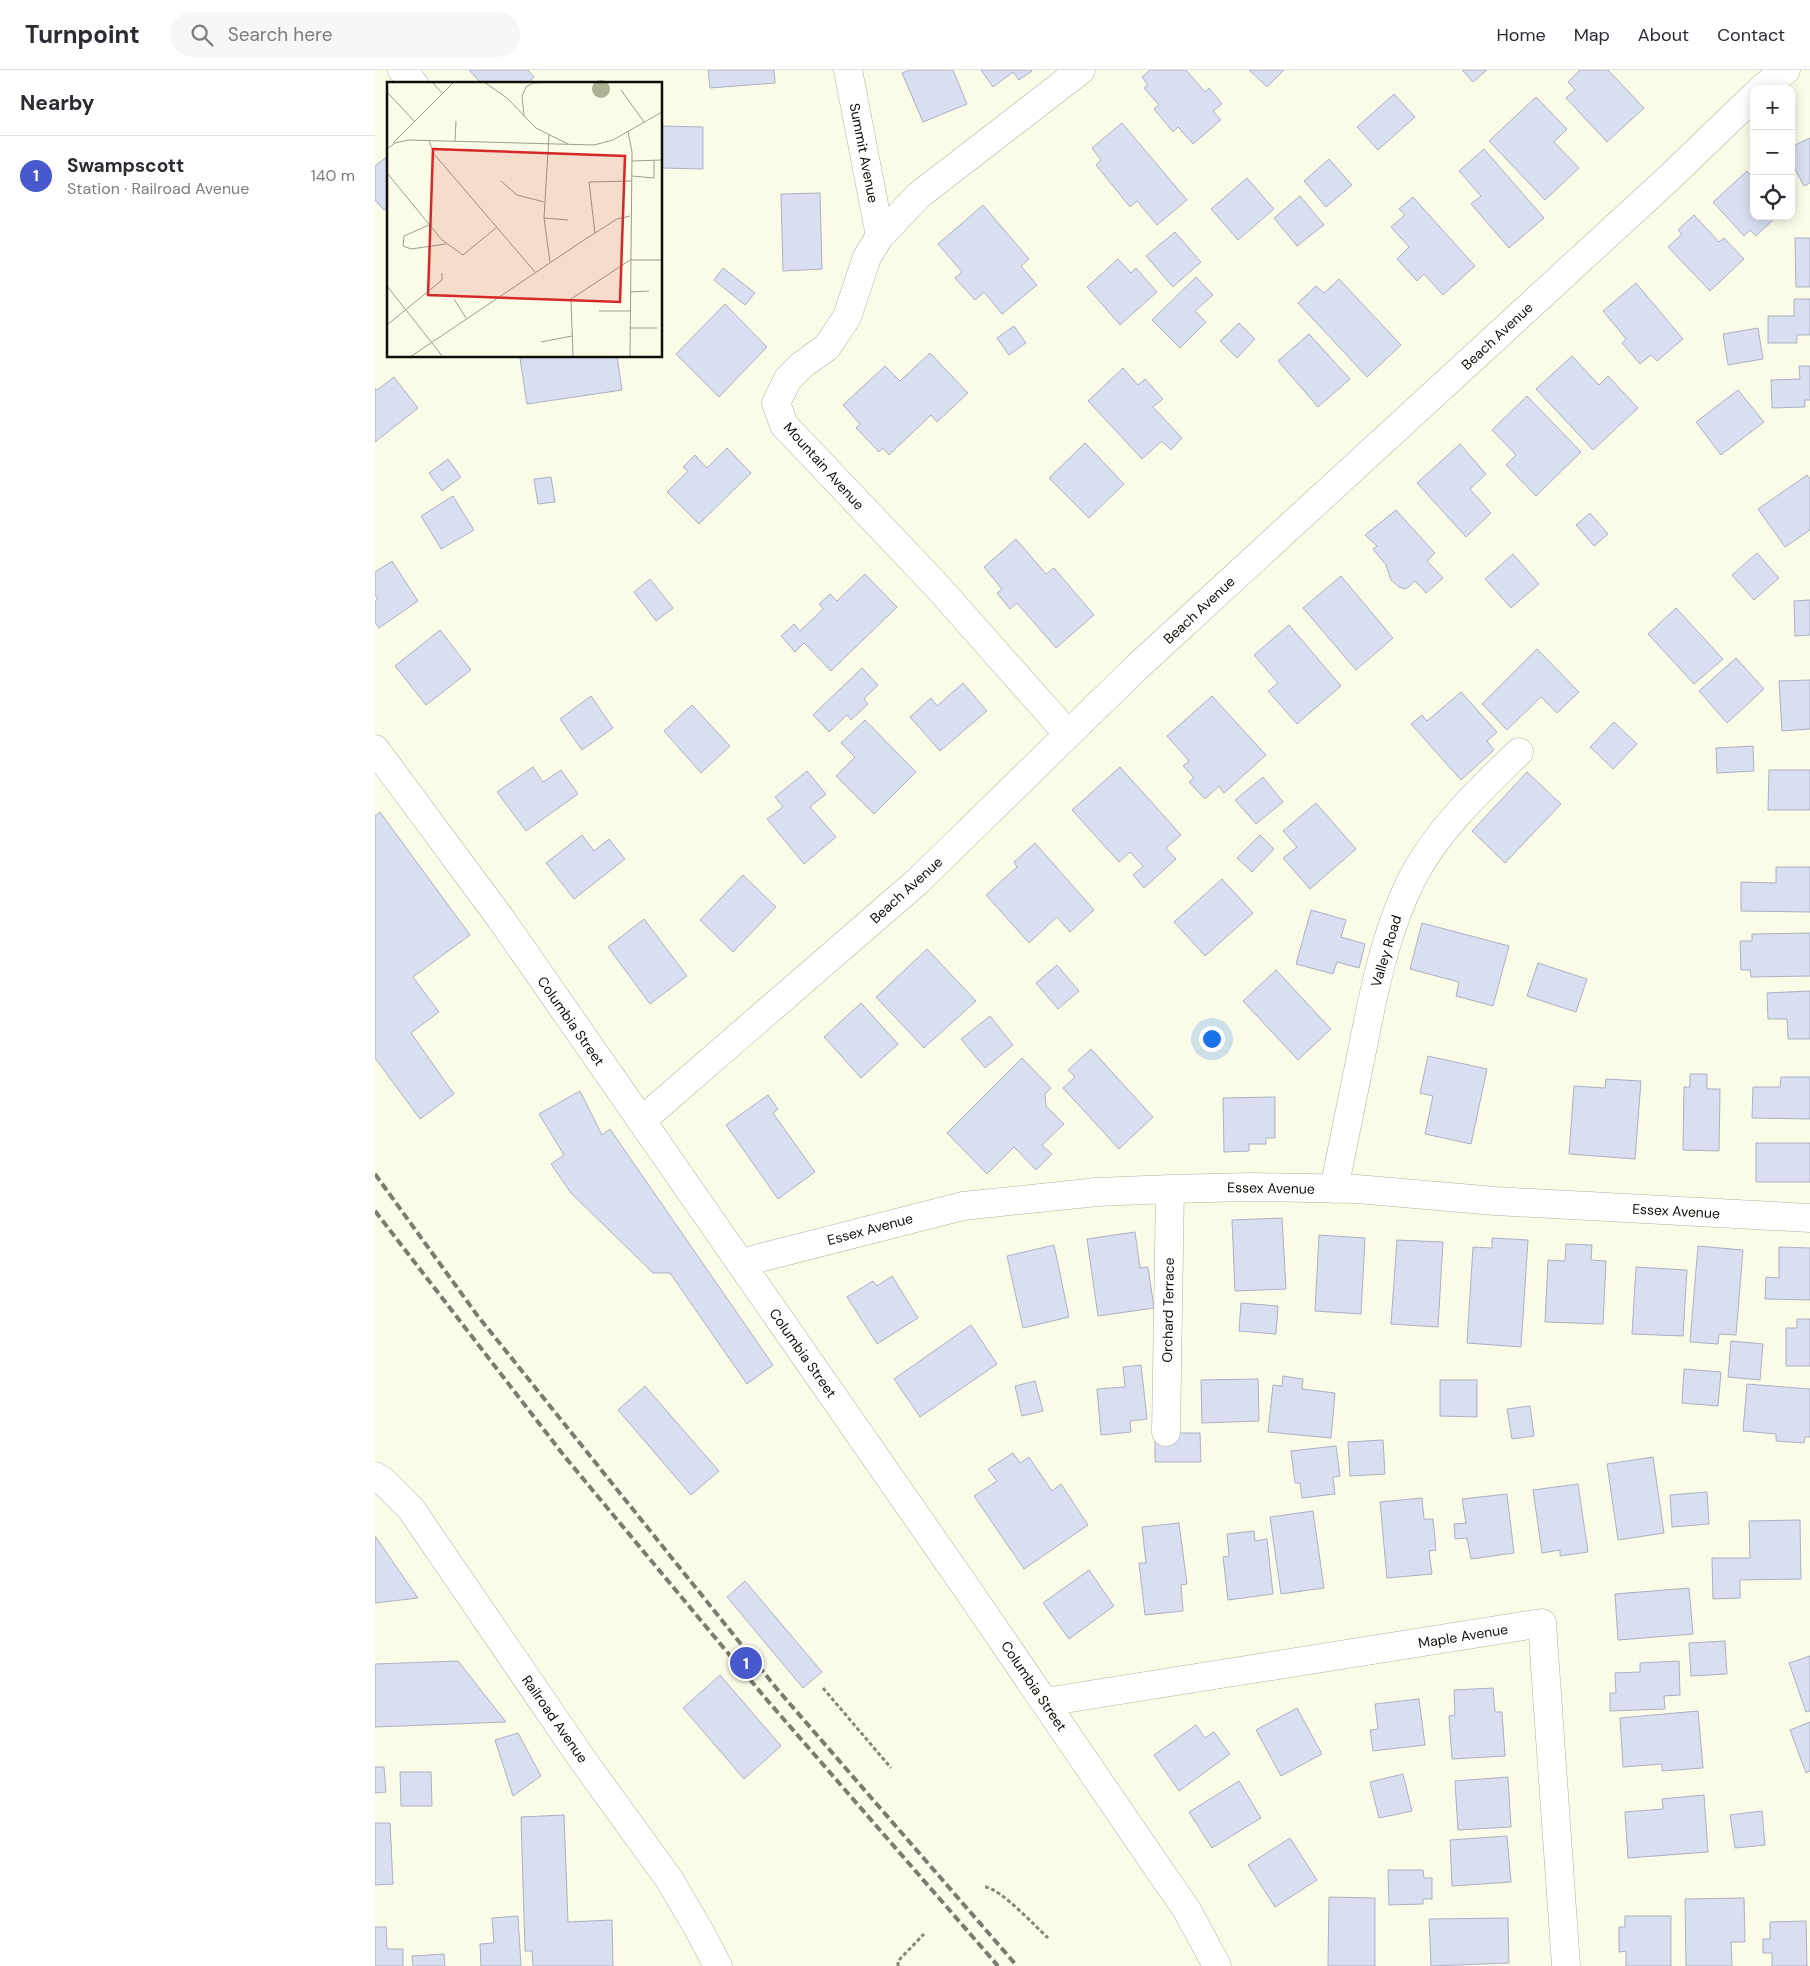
<!DOCTYPE html>
<meta charset="utf-8">
<style>
:root{--surface:#fff;--page:#f7f7f7;--text:#2b2b33;--muted:#7c7c81;--line:#e1e1e2;--accent:#4759cd}
body{margin:0;font-family:"DM Sans",sans-serif;background:var(--page);color:var(--text)}
.controls{position:absolute;right:15px;top:15px;display:grid;overflow:hidden;border-radius:10px;box-shadow:0 2px 12px #0003}
.controls button{width:45px;height:45px;display:grid;place-items:center;padding:0;border:0;border-bottom:1px solid var(--line);background:var(--surface);color:var(--text);font:25px sans-serif}
.you{position:absolute;left:836px;top:968px;width:18px;height:18px;margin:-12px;border:4px solid #fff;border-radius:50%;background:#1a73e8;box-shadow:0 0 0 8px #1a73e833}
.badge{display:grid;place-items:center;width:32px;height:32px;border-radius:50%;background:var(--accent);color:#fff;font-size:16px;font-weight:700}
.pin{position:absolute;translate:-50% -50%;border:2px solid #fff;box-shadow:0 1px 5px #0006}
.list{margin:0;padding:0;list-style:none}
h2{display:flex;justify-content:space-between;align-items:center;height:65px;margin:0;padding:0 20px;font-size:21px}
h2 small{font-size:16px;font-weight:400;color:var(--muted)}
.list li{display:grid;grid-template-columns:32px 1fr auto;gap:15px;align-items:center;box-sizing:border-box;height:80px;padding:0 20px;border-top:1px solid var(--line)}
.list b{display:block;font-size:19px;white-space:nowrap}
.list p{margin:0;font-size:16px;white-space:nowrap;color:var(--muted)}
.list em{font-size:16px;font-style:normal;color:var(--muted)}
.icon{flex:none;width:28px;height:28px;fill:none;stroke:currentColor;stroke-width:2;stroke-linecap:round;stroke-linejoin:round}
.map{position:relative;flex:none;width:1435px;height:1896px;overflow:hidden}
header{display:flex;align-items:center;gap:30px;box-sizing:border-box;height:70px;padding:0 25px;background:var(--surface);border-bottom:1px solid var(--line)}
header strong{font-size:24px}
nav{display:flex;gap:28px;margin-inline-start:auto;font-size:18px}
.search{width:350px;height:45px;background:var(--page);display:flex;align-items:center;gap:12px;box-sizing:border-box;padding:0 18px;border-radius:28px;color:var(--muted);font-size:19px}
main{display:flex}
aside{flex:1;background:var(--surface)}
.map>svg:first-child{display:block}
.building{fill:#d9dff1;stroke:#abb1c3}
.lines{fill:none;stroke-linecap:round;stroke-linejoin:round}
.minor-casing{stroke:#b0b19e;stroke-width:29}
.path{stroke:#868779;stroke-width:3;stroke-dasharray:4 2.5;stroke-linecap:butt}
.minor{stroke:#fff;stroke-width:28}
.rail{stroke:#7b7c6f;stroke-width:4;stroke-dasharray:8 4;stroke-linecap:butt}
.labels{text-anchor:middle;stroke-width:4;stroke-linejoin:round;paint-order:stroke}
.street-label{font-size:14px;fill:#0d0e07;stroke:#fff}
.inset-road{fill:none;stroke:#9c9d8e;stroke-width:1}
.view{fill:#d62828;fill-opacity:0.15;stroke:#d62828;stroke-width:2.5}
.inset-edge{fill:none;stroke:#0d0e07;stroke-width:2.5}
</style>
<header>
<strong>Turnpoint</strong>
<div class="search"><svg class="icon" aria-label="search" viewBox="0 0 24 24"><circle cx="10" cy="10" r="6"/><path d="M15 15l6 6"/></svg>Search here</div>
<nav><a>Home</a><a>Map</a><a>About</a><a>Contact</a></nav>
</header>
<main>
<aside>
<h2>Nearby<small></small></h2>
<ul class="list">
<li><span class="badge">1</span><div><b>Swampscott</b><p>Station · Railroad Avenue</p></div><em>140 m</em></li>
</ul>
</aside>
<div class="map">
<svg width="1435" height="1896" viewBox="0 0 1435 1896">
<rect width="100%" height="100%" fill="#fbfce8"/>
<path class="building" d="M94,0H153L159,7L151,14H107Z
M333,0H399L400,13L335,18Z
M534,0H578L592,34L548,52L527,3Z
M606,0H656L657,1L644,10L638,2L618,17Z
M775,0H811L830,22L834,18L847,34L838,41L846,50L818,74L803,57L798,62L779,39L784,35L769,18L773,15L767,7Z
M874,0H909L892,17Z
M1087,0H1112L1098,12Z
M1205,0H1233L1269,38L1232,72L1191,28L1200,20L1193,12Z
M1019,24L1040,47L1003,80L982,57Z
M1161,27L1192,59L1179,72L1204,98L1170,130L1114,71Z
M747,53L812,130L782,155L762,131L755,137L721,95L726,90L717,78Z
M286,56L328,57V99L286,98Z
M1435,68V113L1429,116L1416,92V77Z
M1109,79L1169,148L1134,178L1096,134L1106,126L1084,101Z
M14,85V136L9,140L0,130V96Z
M954,89L977,115L951,137L929,111Z
M1372,101L1379,109V146H1402L1381,166L1375,160L1369,166L1338,132Z
M872,108L899,139L863,170L836,139Z
M445,123L447,199L408,201L406,124Z
M925,126L949,155L922,176L899,148Z
M1038,127L1100,196L1068,225L1049,204L1042,211L1022,189L1034,177L1016,157L1030,145L1024,139Z
M608,135L654,189L646,196L662,215L627,244L609,222L600,230L580,208L587,202L563,174Z
M1319,145L1344,172L1349,168L1369,189L1335,221L1293,177L1307,164L1303,160Z
M800,162L826,192L798,217L771,186Z
M1420,168H1435V217H1421Z
M743,189L756,203L761,198L782,222L745,255L712,217Z
M348,198L380,223L370,235L339,210Z
M821,207L838,225L820,241L831,252L805,278L777,250Z
M964,209L1026,275L992,307L923,233L941,216L949,223Z
M1261,213L1308,269L1282,291L1276,285L1265,294L1247,273L1251,269L1228,241Z
M1419,229H1435V265H1422V273H1393V246H1419Z
M350,234L392,277L344,327L301,284Z
M864,253L880,269L862,288L845,271Z
M639,256L651,273L634,285L622,268Z
M1383,258L1388,289L1353,295L1348,264Z
M934,264L975,309L943,337L903,291Z
M555,283L593,323L562,352L556,345L514,385L508,378L504,382L481,358L485,354L468,335L510,296L525,311Z
M158,286H242L247,320L152,334L145,288Z
M1197,286L1224,315L1233,306L1263,338L1218,380L1161,319Z
M1424,296H1435V330H1430V337L1397,338L1396,310L1425,309Z
M748,298L763,315L770,309L788,329L778,337L807,368L796,380L787,371L767,389L713,331Z
M19,307L43,338L0,372V318L2,320Z
M1363,320L1389,352L1346,385L1321,352Z
M1152,326L1206,382L1161,426L1131,395L1141,385L1117,360Z
M710,373L749,414L714,448L674,408Z
M1085,374L1111,404L1095,419L1116,443L1091,467L1042,413Z
M352,378L376,403L324,454L292,422L313,401L308,397L320,385L332,398Z
M73,389L86,407L67,421L54,403Z
M1432,405L1435,409V460L1410,477L1383,439Z
M176,407L180,432L163,434L159,409Z
M78,426L99,460L66,479L46,446Z
M1021,440L1060,483L1052,491L1068,508L1051,523L1040,511L1031,519L1024,517L1016,510L1011,495L998,479L1002,476L990,465Z
M1215,443L1233,464L1219,476L1201,455Z
M641,469L671,504L679,498L719,545L681,578L642,533L635,539L622,523L627,519L609,497Z
M1382,483L1404,508L1379,530L1357,505Z
M1138,484L1164,514L1136,538L1110,509Z
M17,491L43,531L4,558L0,552V531L3,529L0,525V502Z
M490,504L522,537L456,601L429,573L420,582L406,566L419,554L425,561L448,539L444,534L455,524L462,531Z
M966,506L1018,568L981,600L928,538Z
M275,509L298,538L281,551L259,522Z
M1435,530V565L1420,566L1419,531Z
M1301,538L1348,589L1319,614L1273,564Z
M914,555L966,616L922,654L893,621L903,613L879,585Z
M65,560L96,600L51,635L20,596Z
M1162,579L1204,622L1182,643L1166,627L1132,660L1107,634Z
M1361,588L1389,619L1352,653L1324,621Z
M487,598L503,615L489,629L493,634L476,650L472,645L454,662L438,645Z
M1435,610V659L1407,661L1404,611Z
M588,613L612,641L565,681L535,647L556,628L562,636Z
M1086,622L1122,662L1112,671L1119,680L1086,710L1036,654L1047,645L1052,651Z
M216,626L238,658L207,680L185,649Z
M837,626L891,685L849,723L844,716L830,729L814,712L819,708L808,696L814,691L792,666Z
M317,635L355,676L326,703L289,661Z
M490,650L541,702L499,744L461,706L480,687L466,673Z
M1239,652L1262,674L1238,699L1215,677Z
M1378,676L1379,701L1342,703L1341,678Z
M158,697L168,712L186,700L203,724L151,761L122,722Z
M745,697L806,765L791,778L801,789L769,818L758,805L768,796L755,782L744,792L697,740Z
M1394,700H1435V740H1393Z
M432,701L451,724L435,737L461,767L429,794L392,749L408,737L400,727Z
M1152,702L1186,734L1130,793L1097,761Z
M888,707L908,732L881,754L860,730Z
M941,733L981,779L935,819L908,788L922,777L908,761Z
M5,742L95,865L38,907L64,942L36,963L79,1024L45,1049L0,988V746Z
M207,765L219,781L234,769L250,789L199,829L171,793Z
M885,765L899,779L877,802L862,788Z
M660,773L719,840L695,862L682,847L654,873L611,825L642,797L639,792Z
M1401,797H1435V842L1366,841V812L1401,813Z
M368,805L401,837L358,882L325,850Z
M847,809L878,843L830,886L799,852Z
M936,840L971,850L966,867L990,874L984,898L962,892L958,904L921,894Z
M269,849L312,906L275,934L233,877Z
M1047,853L1134,876L1118,936L1081,926L1084,912L1035,899Z
M1435,863V906L1376,907L1375,900H1366L1365,871H1377V864Z
M552,879L601,931L549,978L501,927Z
M1163,893L1212,909L1201,942L1152,926Z
M682,895L704,921L683,939L661,913Z
M901,900L956,959L923,990L868,931Z
M1435,921V969H1413L1412,949H1393L1392,923Z
M486,933L523,974L486,1008L449,967Z
M615,946L638,975L610,998L586,969Z
M716,979L778,1047L744,1079L688,1018L700,1007L693,1000Z
M1053,986L1112,999L1096,1074L1050,1064L1058,1026L1045,1023Z
M647,988L676,1018L670,1024L671,1036L689,1054L667,1075L677,1084L661,1100L639,1077L612,1104L572,1063Z
M1315,1004H1332V1019H1345L1344,1081L1308,1080L1309,1017H1315Z
M1406,1007H1435V1049L1377,1048L1378,1017H1405Z
M1231,1009L1266,1011L1260,1089L1194,1084L1199,1016L1230,1018Z
M205,1021L227,1065L235,1059L398,1295L372,1314L295,1203H278L196,1123L176,1094L189,1085L164,1044Z
M393,1025L403,1039L398,1043L440,1102L403,1129L351,1055Z
M900,1027V1068H891V1074H874V1081L849,1082L848,1028Z
M1381,1073H1435V1112H1381Z
M907,1148L911,1219L860,1221L857,1150Z
M760,1162L765,1198L773,1197L779,1238L723,1246L712,1169Z
M944,1165L990,1168L986,1244L940,1241Z
M1117,1168L1153,1170L1146,1277L1092,1273L1098,1177L1117,1178Z
M1022,1170L1068,1172L1063,1257L1016,1254Z
M1191,1174L1217,1175L1216,1190L1231,1191L1228,1254L1170,1252L1173,1190L1190,1191Z
M679,1175L694,1247L648,1258L632,1186Z
M1323,1176L1368,1180L1361,1265L1344,1264L1343,1274L1315,1272Z
M1404,1177L1435,1178V1230L1390,1229L1391,1207L1404,1208Z
M1261,1197L1312,1200L1308,1266L1257,1264Z
M517,1206L543,1248L502,1274L472,1227L498,1211L502,1216Z
M866,1233L903,1236L901,1264L864,1261Z
M1422,1249H1435V1296H1411V1258H1422Z
M596,1255L622,1294L545,1347L519,1309Z
M1356,1271L1388,1274L1385,1310L1353,1307Z
M766,1295L772,1349L755,1351L756,1362L726,1365L722,1319L750,1317L748,1297Z
M1309,1299L1346,1302L1343,1336L1307,1333Z
M908,1306L928,1309L927,1319L960,1323L956,1368L893,1362L898,1315L907,1316Z
M883,1309L884,1351L827,1353L826,1310Z
M1065,1310H1102V1347L1065,1346Z
M660,1311L668,1341L647,1346L640,1316Z
M1372,1314L1435,1319V1367H1430L1429,1373L1401,1371V1364L1368,1361Z
M270,1316L344,1401L316,1425L243,1340Z
M1155,1336L1159,1366L1137,1369L1132,1339Z
M799,1363H825L826,1392H780V1370L799,1369Z
M1008,1370L1010,1404L975,1406L973,1372Z
M961,1376L965,1406L958,1407L960,1424L927,1428L925,1413H920L916,1381Z
M638,1383L645,1393L654,1387L677,1421L686,1414L713,1455L649,1499L599,1426L622,1411L613,1399Z
M1278,1387L1289,1463L1243,1470L1232,1394Z
M1203,1414L1213,1482L1185,1486V1480L1167,1483L1158,1420Z
M1332,1422L1334,1454L1297,1457L1295,1425Z
M1132,1424L1139,1483L1096,1489L1092,1468L1080,1469L1079,1454L1091,1453L1087,1429Z
M1047,1428L1049,1449H1058L1061,1480L1054,1481L1057,1504L1012,1508L1005,1432Z
M938,1441L949,1518L906,1524L895,1447Z
M1425,1450L1426,1509L1365,1510V1528L1338,1529L1337,1488H1375L1374,1451Z
M804,1453L812,1514L806,1515L808,1541L770,1545L764,1493H771L767,1457Z
M879,1461L880,1471L892,1469L898,1524L853,1530L848,1487L854,1486L852,1464Z
M0,1466L43,1528L0,1533Z
M714,1500L739,1536L694,1569L668,1533Z
M370,1511L447,1602L428,1618L352,1527Z
M1314,1518L1318,1564L1243,1570L1240,1524Z
M1350,1571L1352,1604L1316,1606L1314,1573Z
M1435,1586V1641L1431,1642L1414,1593Z
M83,1591L131,1652L0,1657V1594Z
M1304,1591L1305,1625L1289,1626L1290,1639L1235,1641V1623H1241L1240,1603L1265,1602V1593Z
M345,1605L406,1676L369,1709L308,1638Z
M1118,1618L1120,1642H1127L1130,1686L1077,1689L1074,1646L1080,1645L1079,1620Z
M1044,1629L1050,1675L998,1681L995,1660L1003,1659L1000,1634Z
M922,1638L947,1684L906,1706L881,1660Z
M1323,1641L1328,1698L1287,1701V1694L1248,1697L1245,1648Z
M1435,1652V1701L1431,1703L1415,1660Z
M821,1655L830,1668L839,1662L855,1684L804,1721L779,1685Z
M143,1663L166,1706L138,1726L120,1670Z
M0,1697H9L11,1722L0,1723Z
M25,1702H56L57,1736H26Z
M1028,1704L1037,1741L1004,1748L995,1712Z
M1133,1707L1136,1757L1083,1760L1080,1711Z
M864,1711L886,1748L837,1778L814,1742Z
M1329,1725L1333,1782L1253,1788L1250,1742L1288,1739L1287,1729Z
M1387,1741L1390,1775L1360,1778L1355,1745Z
M189,1745L193,1852L237,1850L238,1896H158L157,1881H150L146,1747Z
M0,1753H15L18,1814L0,1815Z
M1132,1766L1136,1812L1077,1816L1075,1770Z
M915,1768L942,1810L900,1837L873,1795Z
M1013,1800H1048L1049,1808H1057V1829H1048V1834L1014,1835Z
M954,1827L1000,1828V1896H953Z
M1369,1828L1370,1872H1356L1357,1896H1311L1310,1829Z
M143,1846L146,1896H106L105,1874L119,1873L117,1848Z
M1250,1846H1296V1896H1251V1881L1244,1882V1857H1250Z
M1133,1848L1134,1893L1056,1896L1054,1849Z
M1431,1851L1432,1896H1397V1883H1388V1869H1395V1852Z
M0,1857H11L12,1879H28V1896H0Z
M69,1884L70,1896H38L37,1886Z"/>
<g class="lines">
<defs>
<path id="minor" d="M27,0L39,14
M473,0L505,166
M1386,19L1411,0
M693,664L560,514L409,355L401,333L413,309L427,295L452,277L472,247L492,187L505,166L544,125L706,0
M0,679L126,849L595,1523L787,1804L812,1840L842,1896
M266,1051L543,811L762,597L1294,108L1379,26
M959,1119C968,1073 978,1027 987,981C999,920 1011,858 1040,803C1066,756 1106,719 1144,682
M365,1193L588,1136L722,1122L795,1119L876,1117L982,1119L1120,1131L1435,1148
M791,1362L795,1119
M0,1406L7,1410L36,1439L207,1689L294,1809L324,1860L343,1896
M670,1632L1167,1553L1191,1896"/>
</defs>
<use href="#minor" class="minor-casing"/>
<path class="path" d="M448,1618L516,1698
M610,1817C625,1818 660,1856 673,1868
M523,1896V1891L549,1864"/>
<use href="#minor" class="minor"/>
<path class="rail" d="M0,1104L102,1245L402,1619L642,1896
M0,1141L190,1387L392,1630L623,1896"/>
</g>
<g class="labels">
<g class="street-label">
<text transform="translate(489 83) rotate(79)" y="5">Summit Avenue</text>
<text transform="translate(1122 266) rotate(-43)" y="5">Beach Avenue</text>
<text transform="translate(449 396) rotate(48)" y="5">Mountain Avenue</text>
<text transform="translate(824 540) rotate(-43)" y="5">Beach Avenue</text>
<text transform="translate(531 820) rotate(-42)" y="5">Beach Avenue</text>
<text transform="translate(1011 881) rotate(-73)" y="5">Valley Road</text>
<text transform="translate(196 951) rotate(55)" y="5">Columbia Street</text>
<text transform="translate(896 1118) rotate(1)" y="5">Essex Avenue</text>
<text transform="translate(1301 1141) rotate(3)" y="5">Essex Avenue</text>
<text transform="translate(495 1159) rotate(-15)" y="5">Essex Avenue</text>
<text transform="translate(793 1240) rotate(-89)" y="5">Orchard Terrace</text>
<text transform="translate(428 1283) rotate(55)" y="5">Columbia Street</text>
<text transform="translate(1088 1566) rotate(-9)" y="5">Maple Avenue</text>
<text transform="translate(659 1616) rotate(56)" y="5">Columbia Street</text>
<text transform="translate(180 1649) rotate(55)" y="5">Railroad Avenue</text>
</g>
</g>
<g transform="translate(12 12)">
<rect width="275" height="275" fill="#fbfce8"/>
<path d="M205 7a9 9 0 1 1 18 0a9 9 0 1 1-18 0Z" fill="#afb193"/>
<path class="inset-road" d="M45,0L56,12M97,0L120,16L149,46L181,62M234,8L257,40M0,10L27,39M137,34L135,14L139,5L146,1L169,0M241,49L245,70L243,275M162,53L157,136L163,180M42,58L47,72L148,190M68,59L69,39M6,61L67,0M0,67L8,61L21,58L207,63L226,58L275,30M245,79L275,78M0,91L55,158L76,173L110,145M245,94L267,96V79M114,99L130,113L157,120M157,136L181,138M44,142L17,154L16,164L24,167L59,162M208,151L202,100L244,99M243,178H275M0,204L56,275M243,210L262,209M67,217L79,236M212,229H243M0,243L55,198V191M243,246H270M154,260L185,254M23,275L197,158L230,137L243,134M186,275L184,217L243,178"/>
<path class="view" d="M46,67L238,74L233,220L41,213Z"/>
<rect width="275" height="275" class="inset-edge"/>
</g>
</svg>
<div class="controls">
<button>+</button>
<button>−</button>
<button><svg class="icon" aria-label="locate" viewBox="0 0 24 24"><circle cx="12" cy="12" r="6"/><path d="M12 2v4M12 18v4M2 12h4M18 12h4"/></svg></button>
</div>
<div class="you"></div>
<div class="pin badge" style="left:371px;top:1593px">1</div>
</div>
</main>
